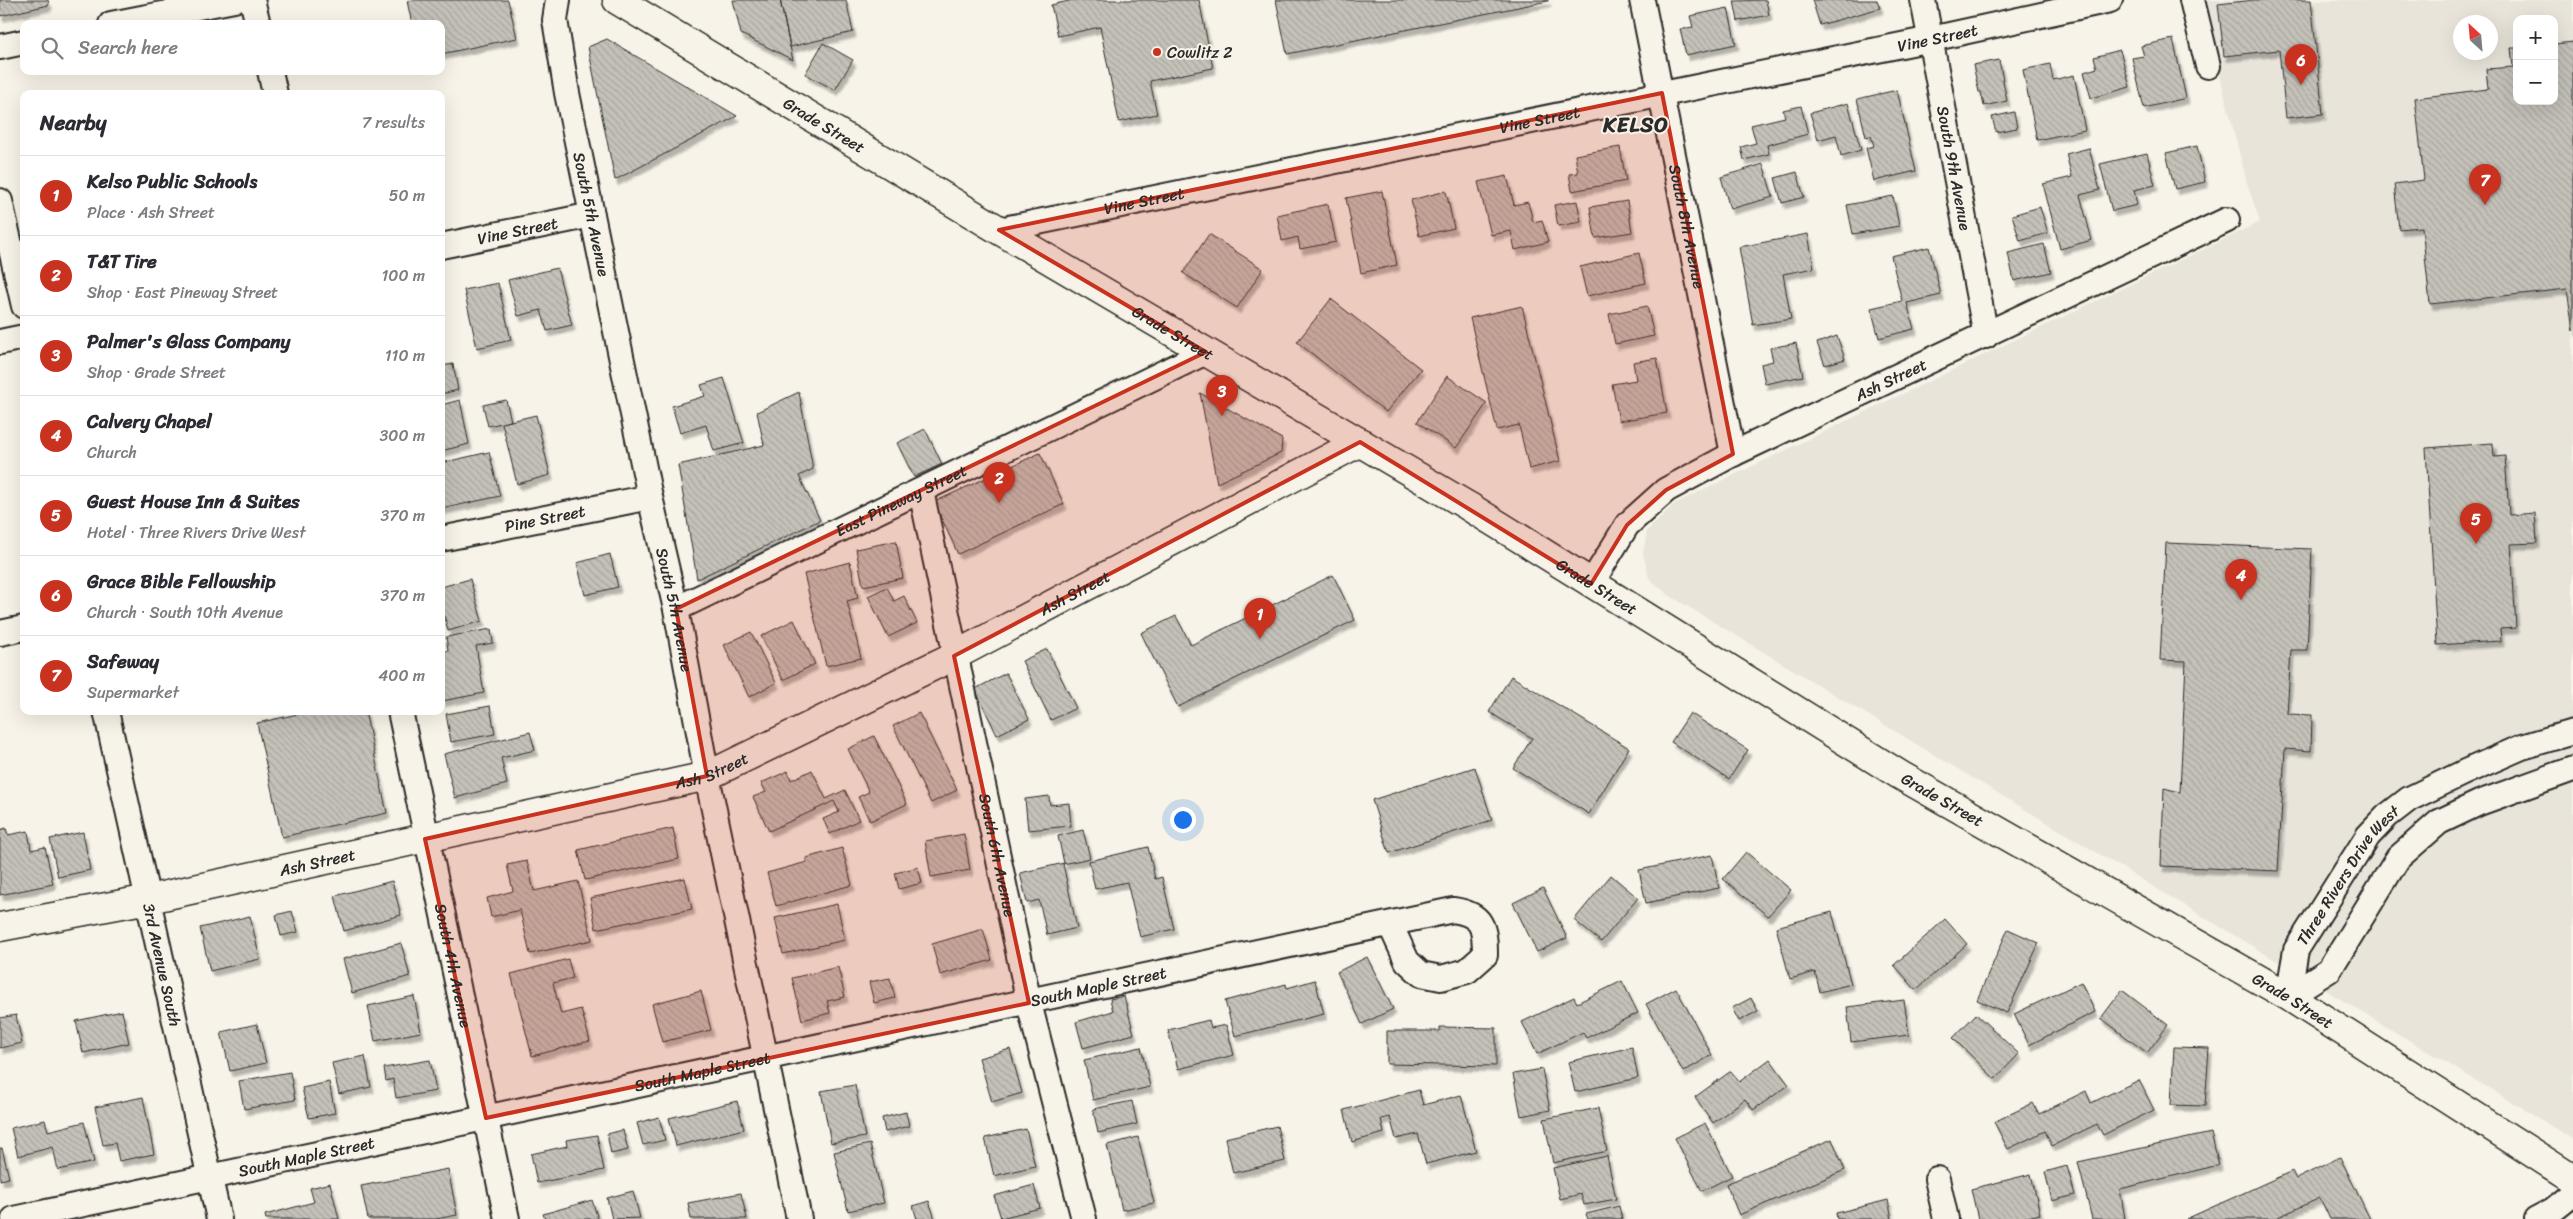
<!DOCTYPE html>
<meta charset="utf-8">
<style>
:root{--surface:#fff;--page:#f7f7f7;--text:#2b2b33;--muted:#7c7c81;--line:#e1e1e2;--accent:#c8321e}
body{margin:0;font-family:Sriracha,sans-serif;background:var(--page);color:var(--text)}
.controls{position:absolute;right:15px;top:15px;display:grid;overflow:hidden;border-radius:10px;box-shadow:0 5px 20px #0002}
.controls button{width:45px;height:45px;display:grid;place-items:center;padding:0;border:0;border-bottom:1px solid var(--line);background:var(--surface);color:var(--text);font:25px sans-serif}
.compass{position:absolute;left:2453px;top:15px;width:45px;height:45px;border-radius:50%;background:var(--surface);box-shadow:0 5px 20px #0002;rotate:334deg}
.you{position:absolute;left:1182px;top:819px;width:18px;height:18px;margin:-12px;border:4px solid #fff;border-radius:50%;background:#1a73e8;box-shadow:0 0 0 8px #1a73e833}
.badge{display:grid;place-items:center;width:32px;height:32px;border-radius:50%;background:var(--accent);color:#fff;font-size:16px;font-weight:700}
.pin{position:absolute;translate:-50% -41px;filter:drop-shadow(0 1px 2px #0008)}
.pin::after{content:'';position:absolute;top:26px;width:18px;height:15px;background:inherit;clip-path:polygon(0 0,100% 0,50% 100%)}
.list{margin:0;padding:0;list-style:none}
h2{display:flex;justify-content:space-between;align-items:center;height:65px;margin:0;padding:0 20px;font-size:21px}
h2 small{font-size:16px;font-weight:400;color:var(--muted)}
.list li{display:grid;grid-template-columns:32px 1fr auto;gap:15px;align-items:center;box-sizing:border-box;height:80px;padding:0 20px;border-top:1px solid var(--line)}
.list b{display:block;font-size:19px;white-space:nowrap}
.list p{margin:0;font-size:16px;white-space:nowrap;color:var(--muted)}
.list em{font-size:16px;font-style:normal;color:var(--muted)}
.icon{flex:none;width:28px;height:28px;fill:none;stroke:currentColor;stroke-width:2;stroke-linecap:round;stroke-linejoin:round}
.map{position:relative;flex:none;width:2573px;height:1219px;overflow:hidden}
.search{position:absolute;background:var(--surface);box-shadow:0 5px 20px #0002;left:20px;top:20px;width:425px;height:55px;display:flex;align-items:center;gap:12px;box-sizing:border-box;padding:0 18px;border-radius:10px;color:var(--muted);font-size:19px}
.panel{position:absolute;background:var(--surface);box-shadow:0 5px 20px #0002;left:20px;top:90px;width:425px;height:625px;border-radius:10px}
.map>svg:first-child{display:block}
.built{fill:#e8e4da;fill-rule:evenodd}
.building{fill:url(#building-back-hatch);stroke:#2b2b2b;filter:url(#shadow)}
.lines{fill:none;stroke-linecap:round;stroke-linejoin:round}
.minor-casing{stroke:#2b2b2b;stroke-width:28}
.tertiary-casing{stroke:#2b2b2b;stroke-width:31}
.secondary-casing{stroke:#2b2b2b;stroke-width:31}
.minor{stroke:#f7f3e8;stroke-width:24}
.tertiary{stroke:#f7f3e8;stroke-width:28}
.secondary{stroke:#f7f3e8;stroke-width:28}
.marked{fill:#c8321e;fill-opacity:0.2;stroke:#c8321e;stroke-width:4;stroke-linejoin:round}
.poi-dot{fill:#c8321e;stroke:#f7f3e8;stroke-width:2}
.labels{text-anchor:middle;stroke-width:4;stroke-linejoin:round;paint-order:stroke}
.street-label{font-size:16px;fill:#2b2b2b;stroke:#f7f3e8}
.poi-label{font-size:16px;fill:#2b2b2b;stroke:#f7f3e8;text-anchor:start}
.district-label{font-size:21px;font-weight:bold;letter-spacing:1px;fill:#2b2b2b;stroke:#f7f3e8}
</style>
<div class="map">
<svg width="2573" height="1219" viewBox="0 0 2573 1219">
<defs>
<pattern id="building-back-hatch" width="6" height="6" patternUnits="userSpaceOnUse" patternTransform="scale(1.25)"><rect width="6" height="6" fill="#c4c1b9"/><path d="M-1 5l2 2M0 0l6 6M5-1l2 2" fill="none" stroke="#a9a69f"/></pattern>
<filter id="shadow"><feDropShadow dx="3" dy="5.5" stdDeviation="1" flood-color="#0004"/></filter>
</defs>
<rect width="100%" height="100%" fill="#f7f3e8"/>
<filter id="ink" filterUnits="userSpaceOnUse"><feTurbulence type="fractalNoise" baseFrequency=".02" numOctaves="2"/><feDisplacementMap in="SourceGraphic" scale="10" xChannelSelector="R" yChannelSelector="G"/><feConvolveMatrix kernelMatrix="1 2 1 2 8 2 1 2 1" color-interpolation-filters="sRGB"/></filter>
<g filter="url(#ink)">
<path class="built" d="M2206,0H2573V1139L1667,594L1649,578L1643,553L1647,531L1674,504L2260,222L2247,183L2222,84ZM2517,19H2554V101H2517ZM2460,22H2490V52H2460Z"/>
<path class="building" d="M0,0H48L49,5L0,16Z
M411,0H508L517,38L441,54V24H412L407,1Z
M733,0H780L793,60L741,34Z
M780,0H846L853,32L790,47Z
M1073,0H1199L1213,68L1150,81L1157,114L1119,122L1100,27L1058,36L1051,5Z
M1276,0H1548V1L1287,54Z
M1766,0L1769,15L1738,21L1734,1Z
M1812,0H1877L1880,8L1820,25Z
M2254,0H2311L2323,114L2286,118L2279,50L2224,56L2218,4Z
M1728,8L1736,44L1686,55L1680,29L1693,27L1690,16Z
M607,39L737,116L615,180L588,47Z
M2173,39L2186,98L2144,108L2132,58L2144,56L2141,46Z
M2573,42V331L2567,289L2430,304L2422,227L2399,229L2394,184L2424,180L2415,98L2488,89L2486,69L2513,67L2511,48H2517V101H2554V44Z
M823,43L853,60L835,90L805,74Z
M2120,50L2130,87L2091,98L2084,72L2097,68L2094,57Z
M1999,60L2007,101L1984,106L1981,92H1979L1973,65Z
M2050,64L2053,80L2074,75L2085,130L2037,140L2023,70Z
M1897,90L1916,171L1874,181L1866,148L1874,146L1871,136L1866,137L1857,99Z
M1848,103L1861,150L1841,156L1836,135L1818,140L1810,113Z
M1801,106L1808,134L1767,145L1769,154L1744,160L1741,147L1756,143L1751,125L1785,117L1783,110Z
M2014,112L2017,128L1996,132L1992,117Z
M2197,146L2205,182L2175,189L2166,153Z
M1620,147L1626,181L1572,191L1569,174L1578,173L1575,155Z
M2089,148L2100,190L2080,195L2092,240L2060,249L2043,184L2072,177L2066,154Z
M2147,153L2155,185L2134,190L2137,205L2112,211L2100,164Z
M1763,164L1773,197L1730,209L1721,177Z
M1797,172L1804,197L1782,203L1775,178Z
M1507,176L1514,205L1528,202L1533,222L1542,220L1548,242L1515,250L1511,231L1491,235L1478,182Z
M1382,191L1397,265L1361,273L1346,198Z
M1446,191L1454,228L1419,236L1411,200Z
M1893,196L1899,226L1853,234L1847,205Z
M1577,201L1581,222L1558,226L1554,205Z
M1627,201L1632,232L1595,238L1590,207Z
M1328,204L1336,242L1300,249L1298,237L1282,241L1277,215Z
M2040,207L2048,233L2020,241L2012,215Z
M1209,234L1263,269L1237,308L1183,273Z
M1808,234L1814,268L1783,274L1791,319L1753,325L1739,247Z
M2044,244L2051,272L2014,281L2008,253Z
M1929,247L1941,295L1907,303L1914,329L1879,338L1871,308L1902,301L1891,256Z
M1639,253L1646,283L1587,296L1580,267Z
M557,268L572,325L547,331L541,310L518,316L508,280Z
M498,283L511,340L477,348L464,290Z
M1331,299L1421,369L1386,412L1297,342Z
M1522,306L1560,461L1529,469L1519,425L1497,430L1470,318Z
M1647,306L1654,336L1615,344L1609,314Z
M1837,336L1845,359L1825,365L1817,343Z
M1796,343L1803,376L1765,384L1761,364L1773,361L1770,348Z
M1657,358L1667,413L1619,421L1612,384L1636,380L1633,362Z
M453,364L458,390L441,394V366Z
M1447,376L1487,403L1456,448L1417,422Z
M724,378L744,443L714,451L706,425L680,433L672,406L705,396L701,385Z
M799,392L813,469L799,476L820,520L697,579L678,465L764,445L757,412Z
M1200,393L1282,439L1281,453L1217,483Z
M460,400L469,444L441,451V405Z
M506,400L511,421L488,426L483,405Z
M536,415L550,475L517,484L502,423Z
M925,429L942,464L914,477L897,443Z
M2493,443L2494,457L2505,456L2509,515L2535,513L2537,543L2511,544L2516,628L2500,629L2501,641L2437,645L2426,448Z
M489,452L500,496L441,509V463Z
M1040,453L1064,504L958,554L934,502Z
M896,541L903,578L863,586L856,549Z
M2166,543L2312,549L2307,650H2291L2287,714L2312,715L2311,751L2285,749L2278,871L2161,866L2164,788L2180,792L2186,661L2160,660Z
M610,554L618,587L585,595L577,563Z
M850,562L858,598L847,601L861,658L826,666L804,574Z
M1333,575L1355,620L1178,707L1141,633L1176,616L1191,645Z
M470,579L482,621L448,631L444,615L441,616V587Z
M887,587L894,601L904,596L917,623L888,637L868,596Z
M794,620L815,664L783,680L761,636Z
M491,629L493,643L476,646L484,693L442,701L441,652L448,651L446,637Z
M751,632L776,683L749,697L724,645Z
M1047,649L1076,708L1051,720L1022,661Z
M1006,673L1029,719L997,735L975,689Z
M1511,676L1629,748L1589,814L1513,768L1532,738L1489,712Z
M490,706L495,734L451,742L446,714Z
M311,711H365L387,813L282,837L257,723Z
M919,713L957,790L931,803L893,726Z
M1690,713L1748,750L1729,779L1671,742Z
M530,732L535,750L501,758L507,784L455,798L444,754Z
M874,736L907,804L870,821L858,797L869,792L848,749Z
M1475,767L1492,820L1389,853L1372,800Z
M812,770L826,799L845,790L859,820L830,834L823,819L839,812L834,801L769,831L753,797L766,792L761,783L788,771L791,780Z
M1049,796L1050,805L1069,803L1071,826L1028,830L1025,799Z
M6,828L8,835L28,831L31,850L45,847L53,884L0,895V830Z
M673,828L679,859L585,880L578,850Z
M1083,830L1090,858L1063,864L1077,928L1047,935L1039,900L1027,903L1020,873L1064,863L1058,836Z
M83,832L90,870L58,877L50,839Z
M964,834L970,870L931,877L925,841Z
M1148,847L1155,879L1162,877L1174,929L1140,937L1127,882L1095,889L1089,861Z
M842,848L852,885L776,906L767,873L807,862L806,858Z
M1746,852L1791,890L1768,916L1723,879Z
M1712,855L1719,888L1646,903L1639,870Z
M527,861L534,891L578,881L592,940L530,954L520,910L491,917L487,898L513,891L507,865Z
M918,867L922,883L899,889L895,873Z
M1611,875L1638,898L1601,942L1574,920Z
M685,878L692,909L596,929L590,898Z
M392,881L401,915L344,931L335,896Z
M1543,888L1567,938L1537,952L1513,903Z
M837,904L845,940L783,954L775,918Z
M292,911L298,932L281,936L276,915Z
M1832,912L1851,984L1820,992L1815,972L1790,979L1776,927Z
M250,916L260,959L210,971L200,928Z
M1945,919L1967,944L1916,990L1894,965Z
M983,929L992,960L940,975L932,944Z
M2008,929L2039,943L2007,1013L1977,1000Z
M401,943L410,976L352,993L343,959Z
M1367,957L1393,1009L1362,1024L1337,972Z
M568,959L573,978L553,983L561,1014L581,1009L590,1041L532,1056L511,974Z
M838,967L845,997L827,1001L830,1013L802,1020L792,978Z
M890,978L895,998L874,1003L869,982Z
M1315,980L1324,1014L1235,1036L1225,1001L1286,984L1287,988Z
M1622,981L1638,1013L1586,1038L1583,1032L1537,1054L1522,1022L1574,997L1577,1003Z
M2081,982L2095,1012L2029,1045L2014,1014Z
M1676,988L1712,1055L1683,1072L1646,1004Z
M2122,990L2168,1025L2147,1053L2101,1018Z
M701,991L711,1030L662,1042L652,1004Z
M414,996L421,1032L375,1041L368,1006Z
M1124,996L1134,1034L1083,1048L1076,1022L1113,1011L1110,999Z
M1751,998L1758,1011L1739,1021L1732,1008Z
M1904,1000L1909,1035L1851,1042L1847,1007Z
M122,1011L129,1043L83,1053L76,1021Z
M1976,1014L2019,1054L1995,1079L1953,1038Z
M16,1015L22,1043L0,1048V1018Z
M1209,1020L1211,1028L1226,1025L1234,1055L1178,1069L1168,1030Z
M257,1024L266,1063L230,1071L221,1032Z
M1440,1027L1496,1028V1066L1387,1064V1031H1440Z
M1141,1047L1150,1087L1093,1100L1084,1060Z
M1632,1047L1638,1078L1575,1092L1568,1062Z
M2174,1047L2209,1048L2205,1106L2171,1105Z
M1010,1049L1022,1093L992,1102L979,1058Z
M365,1056L371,1087L339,1094L332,1063Z
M1770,1059L1789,1085L1753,1110L1745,1099L1713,1123L1695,1097L1731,1071L1739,1082Z
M430,1060L436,1091L396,1098L393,1079L386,1081L384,1068Z
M1542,1069L1550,1110L1521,1116L1513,1074Z
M290,1072L295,1100L244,1109L239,1081Z
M2139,1080L2154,1110L2103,1135L2097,1124L2052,1146L2045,1131L2008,1149L1994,1122L2033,1103L2039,1114L2086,1091L2091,1103Z
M329,1082L335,1113L309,1118L302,1088Z
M855,1085L865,1137L831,1143L821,1091Z
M1419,1090L1423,1105L1461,1095L1476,1151L1426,1164L1418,1134L1396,1139L1390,1117L1381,1119L1384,1133L1352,1142L1344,1110Z
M143,1097L154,1154L119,1161L115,1143L103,1145L95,1107Z
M737,1101L744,1129L676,1146L669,1118Z
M1132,1101L1137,1124L1098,1133L1093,1109Z
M1598,1108L1607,1151L1553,1163L1544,1119Z
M906,1112L909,1126L885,1132L882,1118Z
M659,1117L665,1140L643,1145L637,1123Z
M45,1120L48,1131L84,1122L94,1162L58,1170L53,1147L18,1156L11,1128Z
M1705,1123L1732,1176L1702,1191L1675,1138Z
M1277,1126L1285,1161L1233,1173L1225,1138Z
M1026,1129L1035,1166L994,1176L985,1138Z
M623,1130L628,1150L611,1154L607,1134Z
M2211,1133L2219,1165L2120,1189L2125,1219H2092L2078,1162Z
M597,1135L604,1170L537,1183L531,1154L567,1146L566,1140Z
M1138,1137L1154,1203L1122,1210L1107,1145Z
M1832,1139L1845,1170L1739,1215L1726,1184Z
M870,1144L884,1203L848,1211L834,1152Z
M0,1148H2L9,1178L0,1180Z
M1607,1156L1616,1199L1584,1205L1581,1194L1560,1199L1553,1168Z
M2340,1157L2370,1219H2330L2320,1198L2274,1219H2186L2292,1171L2296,1179Z
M2067,1166L2075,1195L2052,1201L2045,1172Z
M448,1169L457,1215L436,1219H368L361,1186Z
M2031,1174L2040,1214L2019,1219H1978L1971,1189Z
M330,1183L339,1219H266L265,1215L314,1202L310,1188Z
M1034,1185L1040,1208L1001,1218L994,1196Z
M633,1191L640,1218L612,1219L607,1198Z
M741,1193L747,1219H691L688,1203Z
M592,1200L598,1219H545L543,1214Z
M1888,1200L1892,1219H1837L1836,1213Z
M929,1201L935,1219H917L913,1206Z
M1619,1206L1622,1219H1588L1586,1214Z"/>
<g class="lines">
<defs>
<g id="minor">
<path d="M252,0L258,24"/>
<path id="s1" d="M558,0L555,20L567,93L650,497L676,609L707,776L799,1219"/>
<path id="s2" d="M1642,0L1733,454"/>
<path id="s3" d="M1923,0L1986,336"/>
<path d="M2192,0L2208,66"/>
<path d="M111,24L234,0"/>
<path d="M0,47L24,42"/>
<path d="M270,71L275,94"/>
<path d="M0,201L24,306"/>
<path id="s4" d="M999,230L1931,39L2110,0"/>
<path id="s5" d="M441,246L592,215"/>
<path d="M0,342L24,337"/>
<path id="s6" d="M921,491L1029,1003L1084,1219"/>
<path id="s7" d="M441,539L650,497"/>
<path id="s8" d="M1591,584L1627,525L1666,490L1733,454L2227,220"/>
<path id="s9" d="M676,609L1206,352"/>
<path d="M0,633L24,628"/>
<path id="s10" d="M106,711L219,1219"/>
<path id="s11" d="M400,711L507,1219"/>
<path id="s12" d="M2288,996L2296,950L2368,836L2387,816L2409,799L2465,772L2522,747L2573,732"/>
<path d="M2288,996L2329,970L2398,858L2439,822L2479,803L2573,769"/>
<path d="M1937,1179L1946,1219"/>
<path id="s13" d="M14,1219L1453,910C1483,914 1485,928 1485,955L1467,971L1441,978L1421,974L1407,961L1390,924"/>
<path d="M2536,1219L2553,1210L2573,1194"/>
</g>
<g id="tertiary">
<path id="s14" d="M0,927L149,899L707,776L954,656L1360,442"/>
</g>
<g id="secondary">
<path id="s15" d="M617,0L999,230L1468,506L1900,775L2288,996L2573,1179"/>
</g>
</defs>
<use href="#minor" class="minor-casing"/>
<use href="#tertiary" class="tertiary-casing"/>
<use href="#secondary" class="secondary-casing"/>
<use href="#minor" class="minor"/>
<use href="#tertiary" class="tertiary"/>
<use href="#secondary" class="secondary"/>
</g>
</g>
<path class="marked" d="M1662,93L1733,454L1666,490L1627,525L1591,584L1360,442L954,656L1029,1003L486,1118L425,839L707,776L676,609L1206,352L999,230Z"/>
<circle class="poi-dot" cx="1157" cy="52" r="5"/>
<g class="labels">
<g class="street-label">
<text dy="6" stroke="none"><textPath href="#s4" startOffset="958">Vine Street</textPath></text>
<text dy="6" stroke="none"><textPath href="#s4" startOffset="552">Vine Street</textPath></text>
<text dy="6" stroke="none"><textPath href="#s15" startOffset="242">Grade Street</textPath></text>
<text dy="6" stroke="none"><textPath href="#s3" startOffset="171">South 9th Avenue</textPath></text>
<text dy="6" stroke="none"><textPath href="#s4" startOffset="148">Vine Street</textPath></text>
<text dy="6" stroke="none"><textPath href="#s1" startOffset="218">South 5th Avenue</textPath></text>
<text dy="6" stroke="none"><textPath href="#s2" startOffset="231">South 8th Avenue</textPath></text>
<text dy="6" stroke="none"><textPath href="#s5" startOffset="78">Vine Street</textPath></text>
<text dy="6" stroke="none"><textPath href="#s15" startOffset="648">Grade Street</textPath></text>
<text dy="6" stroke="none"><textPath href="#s8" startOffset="372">Ash Street</textPath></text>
<text dy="6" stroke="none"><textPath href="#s9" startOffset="250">East Pineway Street</textPath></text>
<text dy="6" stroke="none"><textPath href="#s7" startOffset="106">Pine Street</textPath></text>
<text dy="6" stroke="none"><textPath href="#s15" startOffset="1142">Grade Street</textPath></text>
<text dy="6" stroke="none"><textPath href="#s14" startOffset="1134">Ash Street</textPath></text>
<text dy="6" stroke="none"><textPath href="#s1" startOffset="622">South 5th Avenue</textPath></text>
<text dy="6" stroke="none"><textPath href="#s14" startOffset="729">Ash Street</textPath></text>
<text dy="6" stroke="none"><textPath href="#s15" startOffset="1548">Grade Street</textPath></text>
<text dy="6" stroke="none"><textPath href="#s6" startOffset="372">South 6th Avenue</textPath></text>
<text dy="6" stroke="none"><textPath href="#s14" startOffset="324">Ash Street</textPath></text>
<text dy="6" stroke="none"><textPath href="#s12" startOffset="138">Three Rivers Drive West</textPath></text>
<text dy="6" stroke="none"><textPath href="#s10" startOffset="260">3rd Avenue South</textPath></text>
<text dy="6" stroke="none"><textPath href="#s11" startOffset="260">South 4th Avenue</textPath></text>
<text dy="6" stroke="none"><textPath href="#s13" startOffset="1109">South Maple Street</textPath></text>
<text dy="6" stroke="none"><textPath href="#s15" startOffset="1952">Grade Street</textPath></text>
<text dy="6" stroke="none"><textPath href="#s13" startOffset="704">South Maple Street</textPath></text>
<text dy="6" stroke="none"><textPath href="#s13" startOffset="299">South Maple Street</textPath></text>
</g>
<g class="poi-label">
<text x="1167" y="58">Cowlitz 2</text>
</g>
<g class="district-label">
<text x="1636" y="132">KELSO</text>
</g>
</g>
</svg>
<div class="controls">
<button>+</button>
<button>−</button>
</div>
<svg class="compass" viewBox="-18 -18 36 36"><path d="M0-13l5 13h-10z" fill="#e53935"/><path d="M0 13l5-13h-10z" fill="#7c7c81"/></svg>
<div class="you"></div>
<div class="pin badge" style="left:1260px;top:639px">1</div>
<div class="pin badge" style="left:999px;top:503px">2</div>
<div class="pin badge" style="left:1222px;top:416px">3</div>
<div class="pin badge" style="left:2241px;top:600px">4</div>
<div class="pin badge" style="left:2476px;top:544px">5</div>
<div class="pin badge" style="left:2301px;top:85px">6</div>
<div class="pin badge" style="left:2485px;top:205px">7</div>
<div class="search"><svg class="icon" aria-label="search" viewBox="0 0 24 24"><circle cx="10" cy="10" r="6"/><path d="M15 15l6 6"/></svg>Search here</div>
<section class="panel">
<h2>Nearby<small>7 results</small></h2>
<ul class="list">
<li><span class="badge">1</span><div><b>Kelso Public Schools</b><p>Place · Ash Street</p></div><em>50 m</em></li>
<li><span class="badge">2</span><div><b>T&amp;T Tire</b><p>Shop · East Pineway Street</p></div><em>100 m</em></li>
<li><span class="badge">3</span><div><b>Palmer's Glass Company</b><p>Shop · Grade Street</p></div><em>110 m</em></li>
<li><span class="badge">4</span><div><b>Calvery Chapel</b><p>Church</p></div><em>300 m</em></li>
<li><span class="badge">5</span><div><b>Guest House Inn &amp; Suites</b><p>Hotel · Three Rivers Drive West</p></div><em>370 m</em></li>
<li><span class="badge">6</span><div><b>Grace Bible Fellowship</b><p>Church · South 10th Avenue</p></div><em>370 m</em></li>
<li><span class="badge">7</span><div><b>Safeway</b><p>Supermarket</p></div><em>400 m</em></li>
</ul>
</section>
</div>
